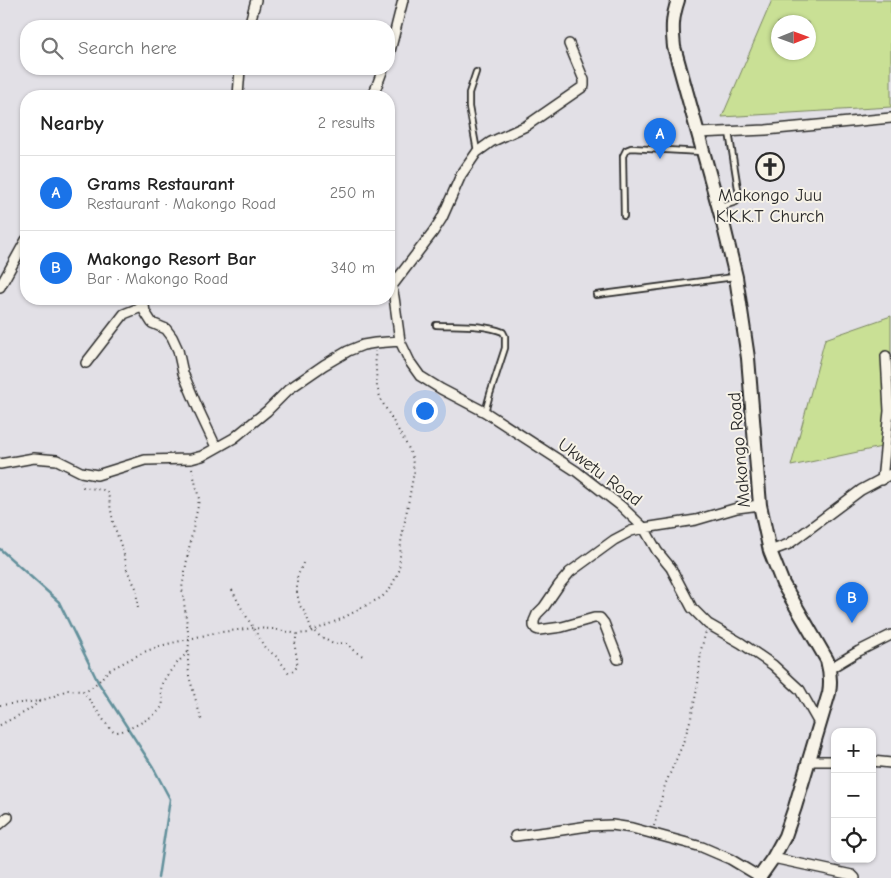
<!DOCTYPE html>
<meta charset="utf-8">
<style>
:root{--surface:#fff;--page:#f2f2f2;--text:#222;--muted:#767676;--line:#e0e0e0;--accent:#1a73e8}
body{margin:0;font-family:"Comic Neue",sans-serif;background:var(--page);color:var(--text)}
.controls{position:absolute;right:15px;bottom:15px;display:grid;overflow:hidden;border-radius:10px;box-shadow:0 1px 4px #0004}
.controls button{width:45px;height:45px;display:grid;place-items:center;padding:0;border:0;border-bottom:1px solid var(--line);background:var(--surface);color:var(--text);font:25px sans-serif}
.compass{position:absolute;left:771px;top:15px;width:45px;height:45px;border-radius:50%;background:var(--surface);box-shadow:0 1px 4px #0004;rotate:89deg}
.you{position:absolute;left:424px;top:410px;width:18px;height:18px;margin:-12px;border:4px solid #fff;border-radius:50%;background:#1a73e8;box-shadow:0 0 0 8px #1a73e833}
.badge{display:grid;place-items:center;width:32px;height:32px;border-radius:50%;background:var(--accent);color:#fff;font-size:16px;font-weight:700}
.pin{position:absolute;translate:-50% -41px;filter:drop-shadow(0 1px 2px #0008)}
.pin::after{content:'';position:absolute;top:26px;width:18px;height:15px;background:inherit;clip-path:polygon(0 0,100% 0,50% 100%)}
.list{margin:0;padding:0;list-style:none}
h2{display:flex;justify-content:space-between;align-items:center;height:65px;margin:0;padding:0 20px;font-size:21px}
h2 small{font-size:16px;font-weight:400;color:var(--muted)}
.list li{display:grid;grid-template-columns:32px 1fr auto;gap:15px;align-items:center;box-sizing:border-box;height:75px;padding:0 20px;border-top:1px solid var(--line)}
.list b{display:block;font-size:19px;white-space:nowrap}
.list p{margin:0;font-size:16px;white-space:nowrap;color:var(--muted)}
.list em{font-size:16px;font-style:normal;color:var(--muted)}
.icon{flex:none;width:28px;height:28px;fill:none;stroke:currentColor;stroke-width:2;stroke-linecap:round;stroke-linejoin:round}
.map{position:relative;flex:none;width:891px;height:878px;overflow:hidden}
.search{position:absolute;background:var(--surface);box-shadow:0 1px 4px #0004;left:20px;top:20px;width:375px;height:55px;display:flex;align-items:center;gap:12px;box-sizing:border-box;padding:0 18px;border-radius:20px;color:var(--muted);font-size:19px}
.panel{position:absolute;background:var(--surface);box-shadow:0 1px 4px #0004;left:20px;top:90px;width:375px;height:215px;border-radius:20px}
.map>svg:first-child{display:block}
.green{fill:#c9e095;stroke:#7a8660;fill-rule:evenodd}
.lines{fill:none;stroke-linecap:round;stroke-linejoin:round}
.stream{stroke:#62909b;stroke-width:2.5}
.lane-casing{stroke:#2b2b2b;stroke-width:8}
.street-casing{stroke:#2b2b2b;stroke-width:12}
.secondary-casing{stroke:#2b2b2b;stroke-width:16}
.path{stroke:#2b2b2b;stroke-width:2;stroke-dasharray:1 4;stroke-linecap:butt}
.lane{stroke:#f7f3e8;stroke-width:4.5}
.street{stroke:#f7f3e8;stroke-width:9}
.secondary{stroke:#f7f3e8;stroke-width:12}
.labels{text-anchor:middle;stroke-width:4;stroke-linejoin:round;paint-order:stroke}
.poi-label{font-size:18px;fill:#2b2b2b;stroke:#f7f3e8}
.street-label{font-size:18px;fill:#2b2b2b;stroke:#f7f3e8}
</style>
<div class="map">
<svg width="891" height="878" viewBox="0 0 891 878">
<rect width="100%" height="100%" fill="#e2e0e6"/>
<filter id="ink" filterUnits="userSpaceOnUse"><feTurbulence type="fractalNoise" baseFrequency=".02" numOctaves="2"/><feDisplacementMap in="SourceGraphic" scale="10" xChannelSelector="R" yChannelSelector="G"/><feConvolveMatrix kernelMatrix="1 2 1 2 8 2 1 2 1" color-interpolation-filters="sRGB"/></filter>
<g filter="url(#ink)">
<path class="green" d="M772,0H891V107L722,117ZM778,22H808V52H778Z
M891,316V445L791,466L825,339Z"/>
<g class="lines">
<path class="stream" d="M0,549L59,602L98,682L153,767L170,799L158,878"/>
<defs>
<path id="lane" d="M476,72L469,93V107L477,151
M721,207L736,202L739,195L729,132
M624,216L623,156L626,150L631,148L702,152
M596,295L734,277
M436,325C458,326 483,324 503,332L505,336V348L490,394L485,412"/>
<path id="street" d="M249,26L256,0
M389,55L403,0
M238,96L240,69
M373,96L383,69
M698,133L766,130L891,118
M389,275L394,297L400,341L410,362L420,376L441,389L485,412L576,471L621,506L644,528L657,551L671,568L692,608L708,624L741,643L773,665L800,690L820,725
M392,286L433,232L442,218L461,175L477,152L491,142L526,126L584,86V80L569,44
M0,287L26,240
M143,299L145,312L152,323L166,329L172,337L178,350L183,373L200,413L216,447
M86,363L124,314L144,306
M0,464L34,458L57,460L81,472L97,475L145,460L191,459L202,456L234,438L267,411L289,389L324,365L348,351L363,345L375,343L400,341
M882,480L889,411L886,356
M770,551L789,544L861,490L891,474
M618,659L604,623L600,618H594L562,627L539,630L536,629L534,626V621L537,614L544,607L559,585L570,572L614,540L631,531L644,528L696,520L737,508L760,505
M829,669L859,651L891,635
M809,761H835
M872,761L891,763
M0,824L8,817
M515,836L555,831L588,826L612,825L632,828L702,847L730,859L760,877
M773,858L852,875L855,878"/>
<path id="secondary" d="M678,0C672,18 672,28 674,47L723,223L736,277L748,358L760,505L770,551L783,584L827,660C830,671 831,682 829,693L795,807L785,836L773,858L759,878"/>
</defs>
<use href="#lane" class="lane-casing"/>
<use href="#street" class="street-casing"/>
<use href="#secondary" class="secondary-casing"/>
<path class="path" d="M192,468L199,499L198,506L190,543L182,588L189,639L188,661L189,676L202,722
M81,482L83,487L103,490L108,493L113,522L125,558L127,570L136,588L138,609
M303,563L297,578V593L300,606L306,614L311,629L321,637L333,644L347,643L354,651L363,656
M232,590L242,609L265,648L277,657L289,673C302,669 296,657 295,647C295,642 296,638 297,634
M83,691L110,729C111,730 112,731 114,732C122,734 157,716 161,708C166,699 158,690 163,682C169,671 179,661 188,652
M0,705L40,701L52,697L67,690L83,691L88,690L98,682L108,671L117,666L144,652L160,646L176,642L214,633L254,628L274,629L297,634L308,633L341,619L382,597L390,589L399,571L401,542L414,472L412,457L408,447L381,400L377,387L375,351
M0,725L29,710L40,701
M654,826L665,785L682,746L691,718L698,684L701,650L706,631"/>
<use href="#lane" class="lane"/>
<use href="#street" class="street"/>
<use href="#secondary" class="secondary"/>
</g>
</g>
<defs>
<symbol id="church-ring" viewBox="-11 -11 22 22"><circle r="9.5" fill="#f7f3e8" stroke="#2b2b2b" stroke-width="1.5"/><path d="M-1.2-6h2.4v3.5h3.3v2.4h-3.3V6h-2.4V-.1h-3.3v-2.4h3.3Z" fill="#2b2b2b"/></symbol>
</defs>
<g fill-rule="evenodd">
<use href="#church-ring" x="754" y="151" width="32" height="32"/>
</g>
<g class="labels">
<g class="poi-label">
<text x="770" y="201">Makongo Juu<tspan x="770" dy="21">K.K.K.T Church</tspan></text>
</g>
<g class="street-label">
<text transform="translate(739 450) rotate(-95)" y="6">Makongo Road</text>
<text transform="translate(600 472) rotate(37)" y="6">Ukwetu Road</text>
</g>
</g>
</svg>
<div class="controls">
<button>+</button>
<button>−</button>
<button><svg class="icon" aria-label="locate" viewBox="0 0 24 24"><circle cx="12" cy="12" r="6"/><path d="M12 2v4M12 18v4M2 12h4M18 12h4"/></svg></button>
</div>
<svg class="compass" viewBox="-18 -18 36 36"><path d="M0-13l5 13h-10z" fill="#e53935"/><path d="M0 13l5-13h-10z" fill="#767676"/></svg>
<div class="you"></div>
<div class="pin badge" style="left:660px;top:159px">A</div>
<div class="pin badge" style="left:852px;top:623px">B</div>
<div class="search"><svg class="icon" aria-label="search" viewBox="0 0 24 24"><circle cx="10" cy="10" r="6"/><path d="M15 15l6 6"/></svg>Search here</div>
<section class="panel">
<h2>Nearby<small>2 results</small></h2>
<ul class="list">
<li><span class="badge">A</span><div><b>Grams Restaurant</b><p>Restaurant · Makongo Road</p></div><em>250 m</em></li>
<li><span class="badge">B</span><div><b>Makongo Resort Bar</b><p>Bar · Makongo Road</p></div><em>340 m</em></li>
</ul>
</section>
</div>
